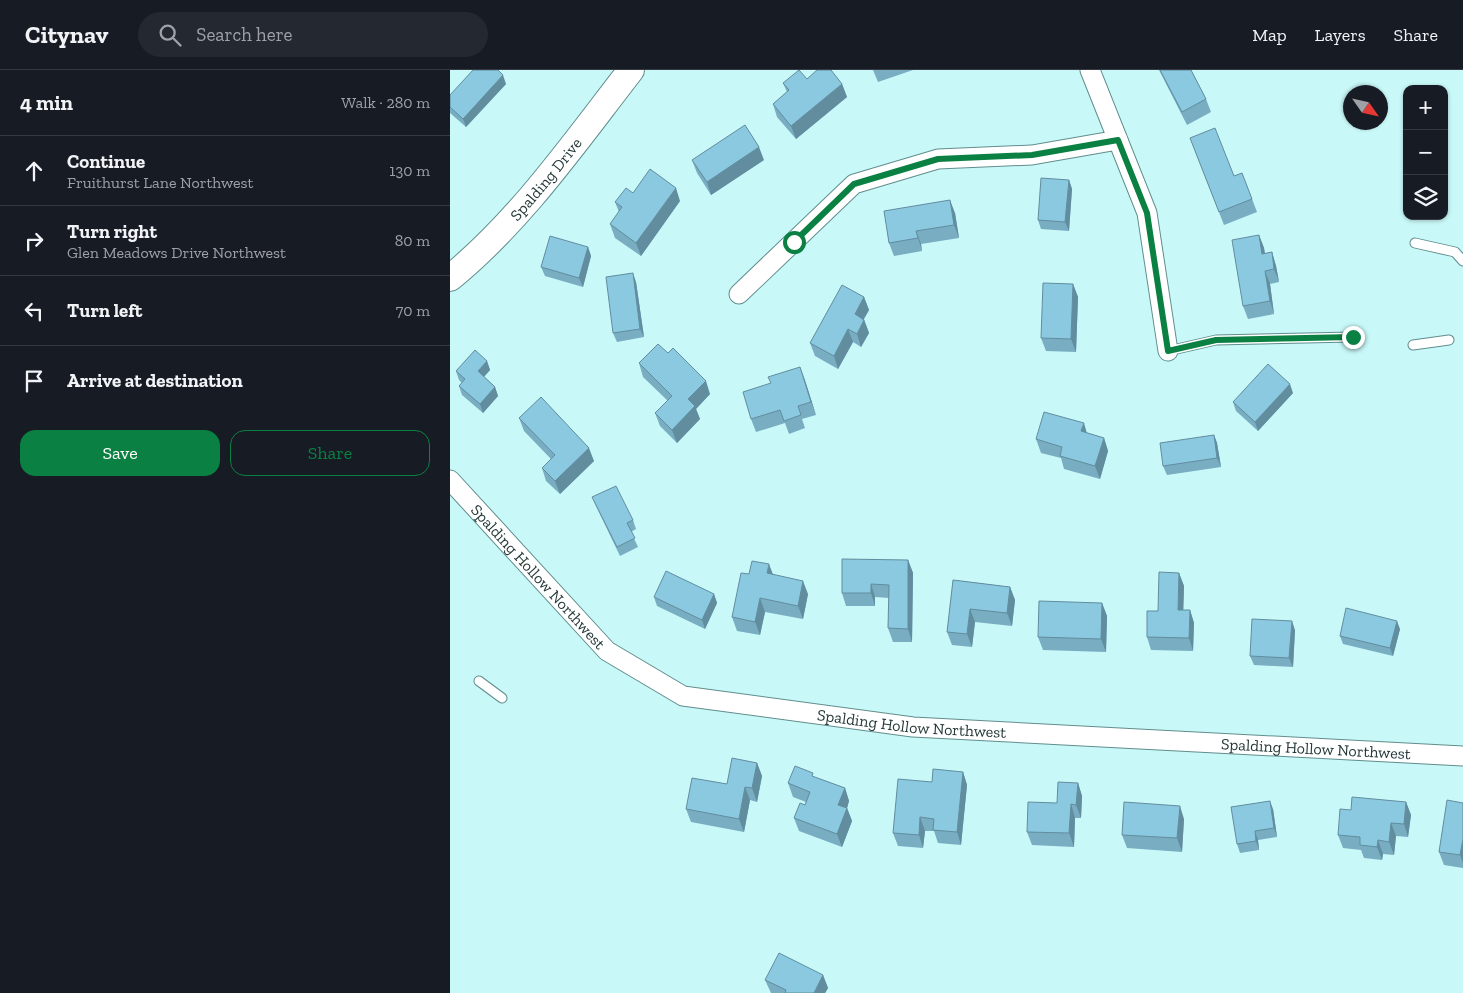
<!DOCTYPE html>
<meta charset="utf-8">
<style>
:root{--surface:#171b24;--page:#242831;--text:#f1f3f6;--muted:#9ea1a6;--line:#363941;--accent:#0b8043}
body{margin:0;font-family:"Zilla Slab",serif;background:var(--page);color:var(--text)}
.controls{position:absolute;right:15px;top:15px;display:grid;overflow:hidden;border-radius:10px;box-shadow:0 1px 4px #0004}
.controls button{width:45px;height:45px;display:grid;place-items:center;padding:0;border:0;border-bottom:1px solid var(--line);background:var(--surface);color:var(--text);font:25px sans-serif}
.compass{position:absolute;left:893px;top:15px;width:45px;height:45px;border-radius:50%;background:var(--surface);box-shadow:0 1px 4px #0004;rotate:124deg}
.stop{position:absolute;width:15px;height:15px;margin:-11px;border:4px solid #0b8043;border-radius:50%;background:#fff}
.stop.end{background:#0b8043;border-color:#fff;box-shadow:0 1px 5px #0008}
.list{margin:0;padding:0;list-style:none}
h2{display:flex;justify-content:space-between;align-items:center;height:65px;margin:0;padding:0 20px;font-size:21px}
h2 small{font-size:16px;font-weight:400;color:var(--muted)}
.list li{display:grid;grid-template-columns:32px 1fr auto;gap:15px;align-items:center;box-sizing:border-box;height:70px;padding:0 20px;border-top:1px solid var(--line)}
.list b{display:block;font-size:19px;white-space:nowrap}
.list p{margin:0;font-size:16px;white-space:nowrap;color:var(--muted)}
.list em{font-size:16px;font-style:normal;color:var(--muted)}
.actions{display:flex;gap:10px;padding:15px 20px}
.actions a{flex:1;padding:11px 0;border:1px solid var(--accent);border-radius:15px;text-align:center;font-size:18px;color:var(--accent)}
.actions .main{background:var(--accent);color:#fff}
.icon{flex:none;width:28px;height:28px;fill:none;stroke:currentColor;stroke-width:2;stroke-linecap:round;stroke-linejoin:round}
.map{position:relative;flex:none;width:1013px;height:923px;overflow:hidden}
header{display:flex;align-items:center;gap:30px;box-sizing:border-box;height:70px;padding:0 25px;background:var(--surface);border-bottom:1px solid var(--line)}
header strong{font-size:24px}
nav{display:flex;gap:28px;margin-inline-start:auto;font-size:18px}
.search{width:350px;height:45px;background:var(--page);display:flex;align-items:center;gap:12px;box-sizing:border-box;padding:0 18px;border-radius:28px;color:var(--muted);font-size:19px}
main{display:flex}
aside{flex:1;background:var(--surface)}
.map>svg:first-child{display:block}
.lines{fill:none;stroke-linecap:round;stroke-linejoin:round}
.lane-casing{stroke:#618d8d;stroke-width:11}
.street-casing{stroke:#618d8d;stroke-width:21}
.secondary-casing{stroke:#618d8d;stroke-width:28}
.lane{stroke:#fff;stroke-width:9}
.street{stroke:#fff;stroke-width:19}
.secondary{stroke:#fff;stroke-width:26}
.wall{fill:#78adc2}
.shaded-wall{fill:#618d9e}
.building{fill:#8bc9e1;stroke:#618d9e}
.route{stroke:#0b8043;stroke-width:6}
.labels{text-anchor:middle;stroke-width:4;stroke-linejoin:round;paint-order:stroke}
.street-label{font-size:16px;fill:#253737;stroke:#edffff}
</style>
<header>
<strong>Citynav</strong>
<div class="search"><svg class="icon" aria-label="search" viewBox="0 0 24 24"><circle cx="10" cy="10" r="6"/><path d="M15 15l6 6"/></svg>Search here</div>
<nav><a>Map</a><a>Layers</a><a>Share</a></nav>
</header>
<main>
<aside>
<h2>4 min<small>Walk · 280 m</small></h2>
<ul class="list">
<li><svg class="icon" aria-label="ahead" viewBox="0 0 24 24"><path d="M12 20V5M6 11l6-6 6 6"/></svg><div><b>Continue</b><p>Fruithurst Lane Northwest</p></div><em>130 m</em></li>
<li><svg class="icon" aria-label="right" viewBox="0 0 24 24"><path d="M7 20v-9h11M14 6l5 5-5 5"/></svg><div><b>Turn right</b><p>Glen Meadows Drive Northwest</p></div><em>80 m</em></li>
<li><svg class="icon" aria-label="left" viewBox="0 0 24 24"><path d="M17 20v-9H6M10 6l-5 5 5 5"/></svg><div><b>Turn left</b></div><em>70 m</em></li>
<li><svg class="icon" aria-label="arrive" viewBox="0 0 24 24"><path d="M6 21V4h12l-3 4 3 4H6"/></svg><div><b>Arrive at destination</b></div></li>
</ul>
<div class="actions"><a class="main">Save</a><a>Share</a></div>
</aside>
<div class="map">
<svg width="1013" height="923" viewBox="0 0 1013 923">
<rect width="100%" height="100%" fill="#c9f8f8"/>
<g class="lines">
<defs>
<path id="lane" d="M965,173L1005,182L1013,191
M963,275L999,270
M718,281L766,270L903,267
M29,611L52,628"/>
<g id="street">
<path d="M640,0L697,143L718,281"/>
<path d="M289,224L404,114L488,89L582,85L668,70"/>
<path id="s1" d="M0,410L157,581L233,626L463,657L1013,686"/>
</g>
<g id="secondary">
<path id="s2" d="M0,208C71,150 125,72 181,0"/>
</g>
</defs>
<use href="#lane" class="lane-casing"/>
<use href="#street" class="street-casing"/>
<use href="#secondary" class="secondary-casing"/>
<use href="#lane" class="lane"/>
<use href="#street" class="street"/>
<use href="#secondary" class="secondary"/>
</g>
<path class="wall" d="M423,0H463L428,12Z
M709,0H741L756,29L761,42L737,55Z
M357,9L392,14L397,27L346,69L327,47L323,34L337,22L333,13Z
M56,14L16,57L0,43V25Z
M745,81L784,106L792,103L807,142L774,155Z
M242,90H314L261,125L247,103Z
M619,110L622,119L619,161L591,159L588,150Z
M183,123L230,131L191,186L165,168L160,154L169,142L165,132Z
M505,143L509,168L471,174L472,181L444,186L439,173Z
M809,165L814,178L815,184L822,182L826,196L829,212L820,214L824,244L798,249L793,236Z
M138,177L141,186L133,217L95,206L91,197Z
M186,212L194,267L167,272L163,263Z
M623,214L628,227L626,282L596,281L591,268Z
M414,227L419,240L414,249L419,263L411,277L403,272L388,299L365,286L360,273Z
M37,291L40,300L34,307L45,317L48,326L33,343L12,325L9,316L12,313L9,310L6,301Z
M189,293L260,324L246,339L250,349L227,373L210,356L205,343L218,331L193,307Z
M350,297L366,345L352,349L355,358L339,364L335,353L306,362L301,349L321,313Z
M843,323L808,361L786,341L783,332Z
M69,348L144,391L110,424L96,411L92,398L101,389L74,361Z
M637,363L654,368L658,381L650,409L614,399L611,388L591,383L586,369Z
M764,365L767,373L771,397L717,405L713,396Z
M142,427L183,450L186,459L181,462L188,477L170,486L146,436Z
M458,490L463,503L462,572H443L438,558L439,528L425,527V536H396L392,523Z
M729,503L734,516L733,540H740L744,553L743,581L701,580L697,567L708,541Z
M299,504H323L358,524L353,549L315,542L310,565L287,561L282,547Z
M503,510L560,517L565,530L562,556L525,552L522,577L502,575L497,562Z
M264,524L267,533L255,559L207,536L204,527Z
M652,533L657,546L656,582L593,580L588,567Z
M950,559L943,586L893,574L890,566Z
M845,560L843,597L804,595L800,586Z
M307,693L312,706L307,732L300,730L294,762L241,752L236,739L277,714Z
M513,702L517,715L511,775L488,773L484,761H475L473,778L448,776L443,763L482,712Z
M364,707L395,718L399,731L397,738L402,751L392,777L349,761L344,748L355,735L356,732L343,727L338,713Z
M628,713L632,726L631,748H625L624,777L582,775L577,762Z
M956,732L961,745L958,767L946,766L944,785L933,784L932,790L914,788L911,780L893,778L888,765L901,740Z
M1013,733V798L994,795L989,782Z
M823,739L827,767L808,770L809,780L790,783L787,774Z
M734,749L732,782L677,778L672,765Z
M373,905L378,918L375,923H321L315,910Z"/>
<path class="shaded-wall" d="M53,5L56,14L16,57L13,49Z
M392,14L397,27L346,69L341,56Z
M309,77L314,90L261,125L257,112Z
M619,110L622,119L619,161L615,152Z
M226,118L230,131L191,186L186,173Z
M500,130L505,143L509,168L504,155Z
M466,161L471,174L472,181L468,168Z
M809,165L814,178L817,197L812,184Z
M138,177L141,186L133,217L129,208Z
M822,182L826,196L829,212L824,199Z
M815,201L820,214L824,244L820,231Z
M183,203L186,212L194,267L190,259Z
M623,214L628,227L626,282L621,269Z
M414,227L419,240L409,257L405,244Z
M414,250L419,263L411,277L407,264Z
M398,259L403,272L388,299L384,286Z
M37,291L40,300L31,310L28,301Z
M350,297L355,310L366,345L361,332Z
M256,311L260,324L246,339L250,349L227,373L222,360L238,329Z
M840,314L843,323L808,361L805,352Z
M45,317L48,326L33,343L30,334Z
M634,353L638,367L631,361Z
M764,365L767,373L771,397L767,388Z
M654,368L658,381L650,409L645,396Z
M139,378L144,391L110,424L105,411Z
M458,490L463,503L462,572L458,559Z
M319,494L324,507L317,503Z
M729,503L734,516L733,553L728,540Z
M353,511L358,524L353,549L348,536Z
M421,514L425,527V536L421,523Z
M560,517L565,530L562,556L557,543Z
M264,524L267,533L255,559L252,550Z
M310,528L315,542L310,565L305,552Z
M652,533L657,546L656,582L651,569Z
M520,539L525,552L522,577L517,564Z
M740,540L744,553L743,581L739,568Z
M842,551L845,560L843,597L839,588Z
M947,551L950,559L943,586L940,578Z
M307,693L312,706L307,732L302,718Z
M513,702L517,715L511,775L507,762Z
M628,713L632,726L631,748L626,735Z
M295,717L300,730L294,762L289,749Z
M395,718L399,731L397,738L402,751L392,777L387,764L388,735Z
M820,731L823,739L827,767L824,758Z
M956,732L961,745L958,767L954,754Z
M621,734L625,748L624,777L619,763Z
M730,736L734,749L732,782L727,768Z
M470,747L475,761L473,778L469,765Z
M941,753L946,766L944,785L939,772Z
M805,761L808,770L809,780L806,771Z
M1013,769V793L1010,785Z
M928,770L933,784L932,790L927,777Z
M373,905L378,918L375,923H364Z"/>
<path class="building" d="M23,0H48L53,5L13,49L0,37V25Z
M349,0L357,9L367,0H381L392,14L341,56L323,34L339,20L333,13Z
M710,0H741L756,29L732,42Z
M295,55L309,77L257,112L242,90Z
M765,58L784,106L792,103L802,129L769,142L740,68Z
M200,99L226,118L186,173L160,154L172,137L165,132L176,118L183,123Z
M591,108L619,110L615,152L588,150Z
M500,130L504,155L466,161L468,168L439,173L434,141Z
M809,165L812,184L822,182L824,199L815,201L820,231L793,236L782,170Z
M100,166L138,177L129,208L91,197Z
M183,203L190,259L163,263L156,207Z
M593,213L623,214L621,269L591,268Z
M392,215L414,227L405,244L414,250L407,264L398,259L384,286L360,273Z
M208,274L218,283L223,278L256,311L238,329L245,336L222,360L205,343L222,326L189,293Z
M25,280L37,291L28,301L45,317L30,334L9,316L15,309L6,301Z
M818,294L840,314L805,352L783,332Z
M350,297L361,332L348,336L351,345L334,351L330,340L301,349L293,322L321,313L318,307Z
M91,327L139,378L105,411L92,398L105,385L69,348Z
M594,342L634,353L631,361L654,368L645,396L610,386L612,377L586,369Z
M764,365L767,388L713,396L710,373Z
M166,416L183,450L177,453L185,468L167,477L142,427Z
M392,489L458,490V559L438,558L439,515L421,514V523H392Z
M302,491L319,494L317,503L353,511L348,536L310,528L305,552L282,547L291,503L299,504Z
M216,501L264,524L252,550L204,527Z
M709,502L729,503L728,540H740L739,568L697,567V541H708Z
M503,510L560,517L557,543L520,539L517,564L497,562Z
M589,531L652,533L651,569L588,567Z
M896,538L947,551L940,578L890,566Z
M802,549L842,551L839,588L800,586Z
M282,688L307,693L302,718L295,717L289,749L236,739L242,708L277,714Z
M345,696L363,703L362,706L395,718L388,735L397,738L387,764L344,748L350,733L355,735L360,722L338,713Z
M483,699L513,702L507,762L483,760L484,749L470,747L469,765L443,763L448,709L482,712Z
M608,712L628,713L626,735L621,734L619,763L577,762L578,732L607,733Z
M902,727L956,732L954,754L941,753L939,772L928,770L927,777L910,775V767L888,765L890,739L901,740Z
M997,730L1013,733V769L1010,785L989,782Z
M820,731L824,758L805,761L806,771L787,774L781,737Z
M674,732L730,736L727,768L672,765Z
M329,883L373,905L364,923H335L336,920L315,910Z"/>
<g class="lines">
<path class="route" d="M344,172L404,114L488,89L582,85L668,70L697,143L718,281L766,270L903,267"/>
</g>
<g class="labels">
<g class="street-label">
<text dy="6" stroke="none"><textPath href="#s2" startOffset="138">Spalding Drive</textPath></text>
<text dy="6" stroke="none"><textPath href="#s1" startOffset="131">Spalding Hollow Northwest</textPath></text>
<text dy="6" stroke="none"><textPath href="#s1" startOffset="551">Spalding Hollow Northwest</textPath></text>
<text dy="6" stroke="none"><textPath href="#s1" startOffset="956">Spalding Hollow Northwest</textPath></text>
</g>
</g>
</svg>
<div class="controls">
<button>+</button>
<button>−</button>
<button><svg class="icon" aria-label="layers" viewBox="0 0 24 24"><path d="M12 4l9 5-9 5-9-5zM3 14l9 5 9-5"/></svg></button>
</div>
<svg class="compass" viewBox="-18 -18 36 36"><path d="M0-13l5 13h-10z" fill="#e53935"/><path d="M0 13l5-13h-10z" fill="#9ea1a6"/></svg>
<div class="stop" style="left:344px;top:172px"></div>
<div class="stop end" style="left:903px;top:267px"></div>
</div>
</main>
